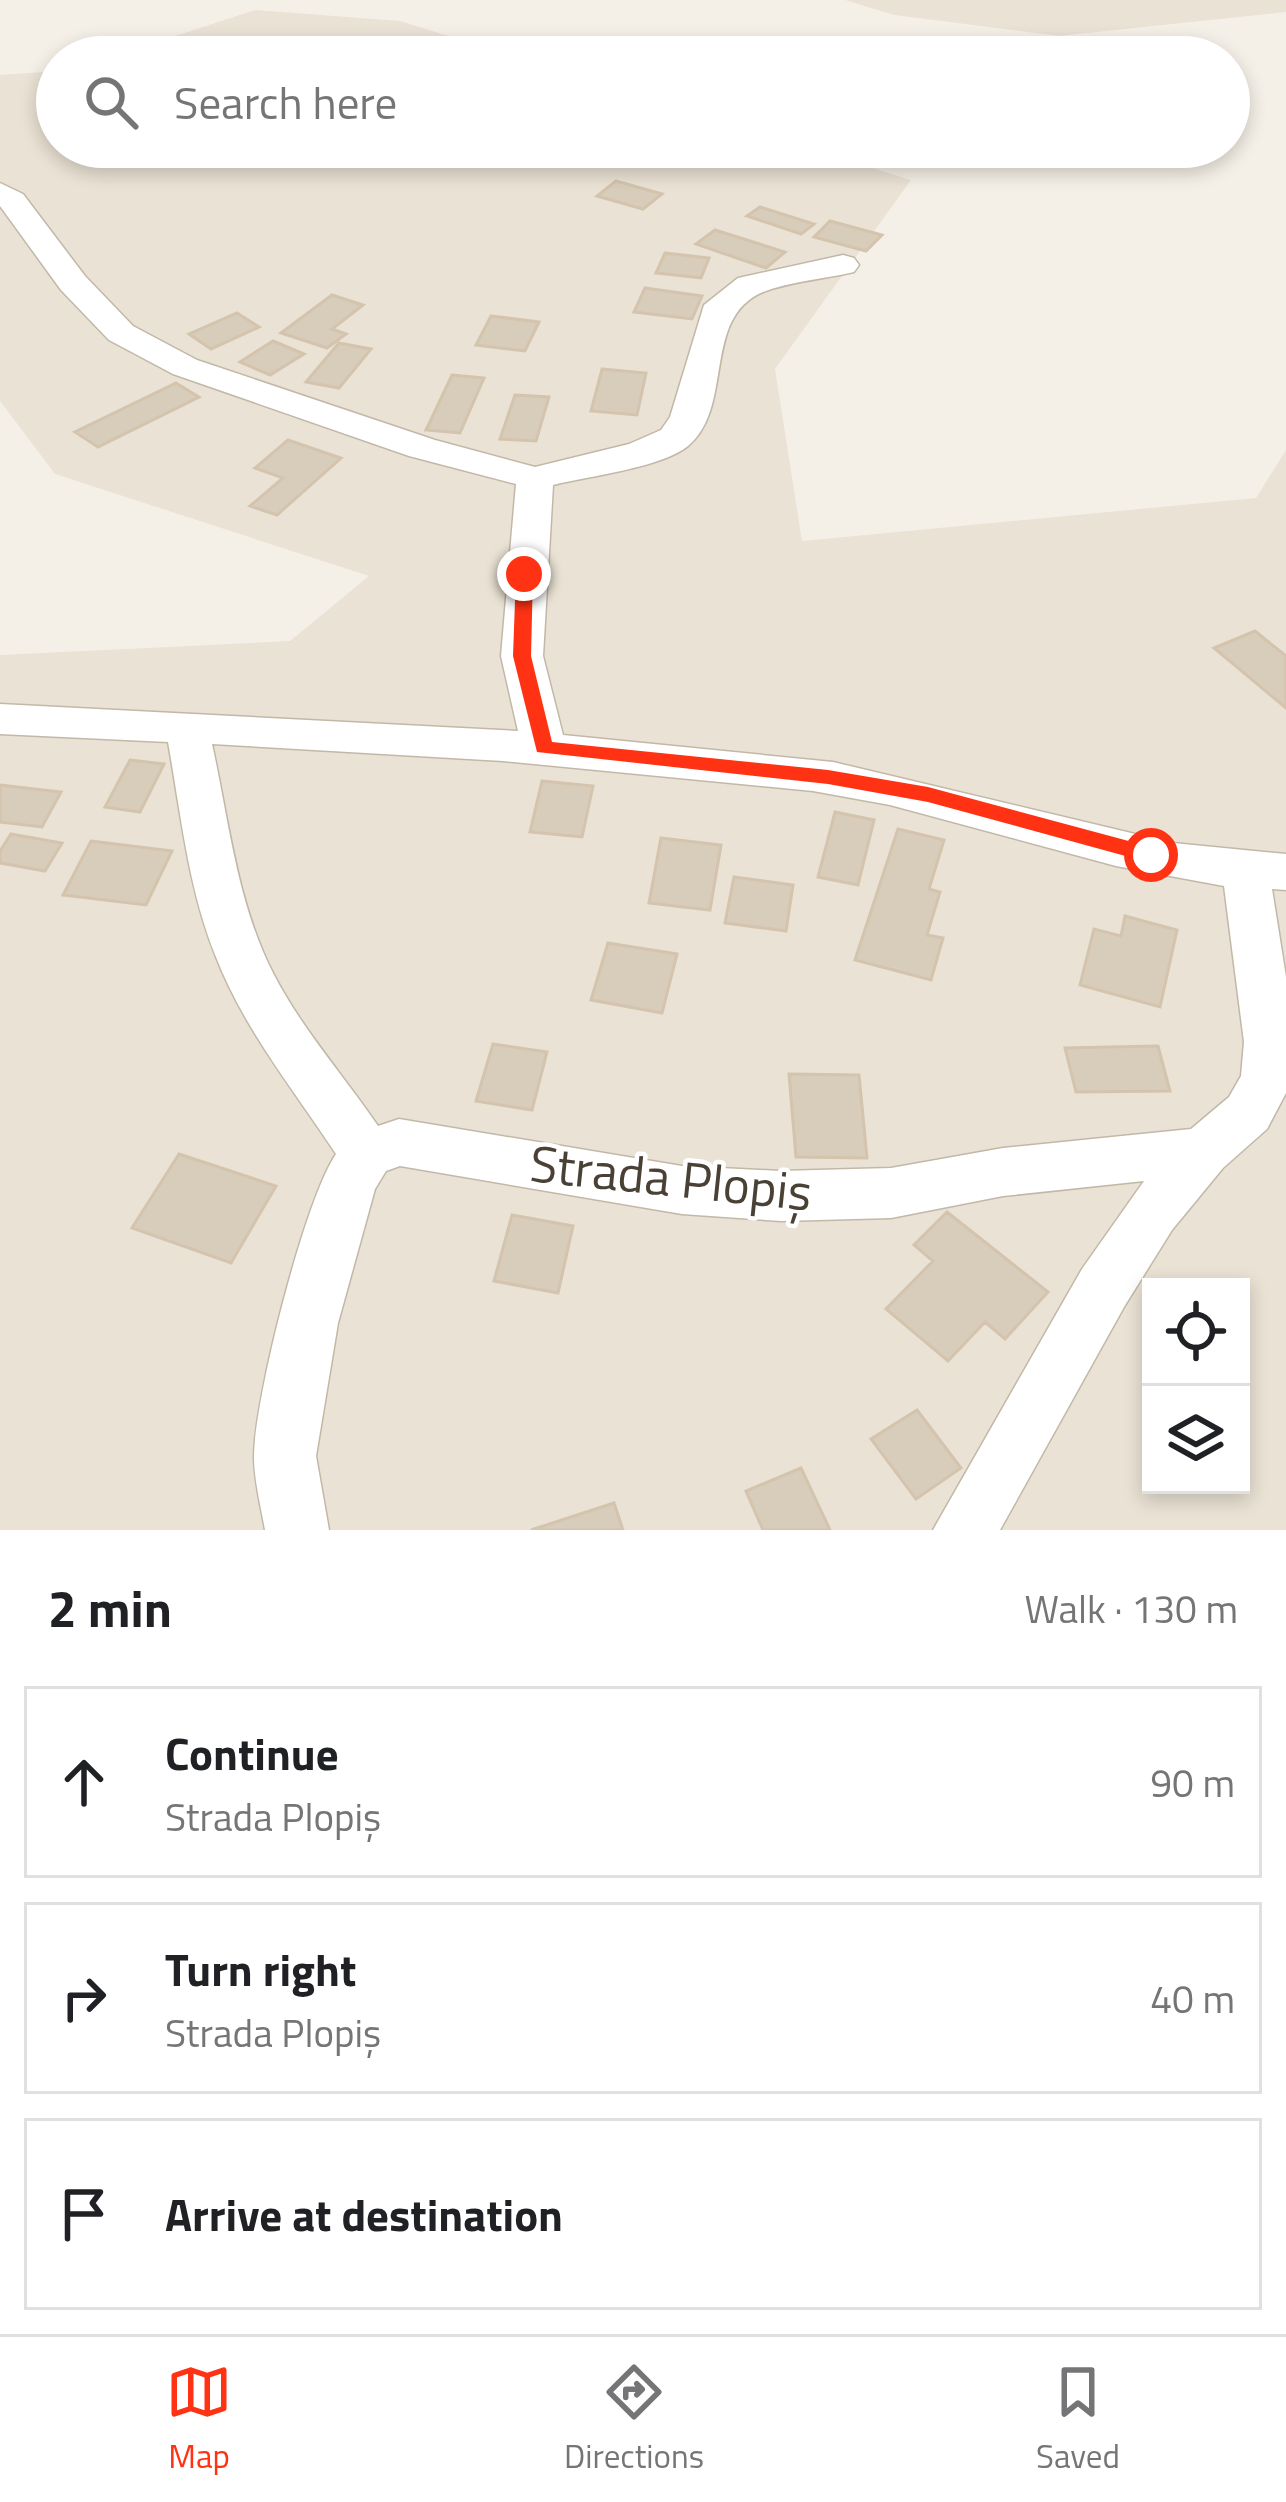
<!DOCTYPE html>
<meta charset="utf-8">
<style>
:root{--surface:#fff;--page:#f2f2f2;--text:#202124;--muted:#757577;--line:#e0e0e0;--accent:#ff3214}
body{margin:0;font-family:"Titillium Web",sans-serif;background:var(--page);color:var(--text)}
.controls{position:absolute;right:36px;bottom:36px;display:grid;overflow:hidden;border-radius:0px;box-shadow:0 6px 18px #0003}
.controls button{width:108px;height:108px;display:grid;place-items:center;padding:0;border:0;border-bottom:3px solid var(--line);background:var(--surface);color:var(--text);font:60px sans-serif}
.stop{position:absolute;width:36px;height:36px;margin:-27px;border:9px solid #ff3214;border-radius:50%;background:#fff}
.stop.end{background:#ff3214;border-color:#fff;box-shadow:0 3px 12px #0008}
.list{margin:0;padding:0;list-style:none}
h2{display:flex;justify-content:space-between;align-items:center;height:156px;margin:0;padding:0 48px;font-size:51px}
h2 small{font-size:39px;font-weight:400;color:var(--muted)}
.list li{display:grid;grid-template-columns:78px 1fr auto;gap:36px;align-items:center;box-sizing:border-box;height:192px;margin:0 24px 24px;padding:0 24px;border:3px solid var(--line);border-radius:0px}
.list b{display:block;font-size:45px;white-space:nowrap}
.list p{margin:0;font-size:39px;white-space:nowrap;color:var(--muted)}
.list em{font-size:39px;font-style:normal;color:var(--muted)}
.icon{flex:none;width:66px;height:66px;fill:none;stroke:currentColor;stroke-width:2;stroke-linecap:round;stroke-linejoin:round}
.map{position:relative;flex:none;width:1286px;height:1530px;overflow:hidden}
.search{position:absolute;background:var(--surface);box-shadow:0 6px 18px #0003;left:36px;right:36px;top:36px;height:132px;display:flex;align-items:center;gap:30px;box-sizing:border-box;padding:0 42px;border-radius:66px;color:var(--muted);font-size:45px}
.sheet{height:804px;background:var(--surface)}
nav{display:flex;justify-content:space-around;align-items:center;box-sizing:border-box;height:168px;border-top:3px solid var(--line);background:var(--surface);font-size:33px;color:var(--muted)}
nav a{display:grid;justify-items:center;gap:6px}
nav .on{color:var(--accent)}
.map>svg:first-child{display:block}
.residential{fill:#eae2d4;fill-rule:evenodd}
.building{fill:#d8ccbb;stroke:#d4c4ad;stroke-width:3}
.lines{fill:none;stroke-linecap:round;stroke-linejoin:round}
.minor-casing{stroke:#c2b8a8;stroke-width:3}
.minor{fill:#fff;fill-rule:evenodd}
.route{fill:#ff3214}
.labels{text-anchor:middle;stroke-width:9;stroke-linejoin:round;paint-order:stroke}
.near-street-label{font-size:51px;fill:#494135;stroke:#fff}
</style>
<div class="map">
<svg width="1286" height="1530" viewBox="0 0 1286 1530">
<rect width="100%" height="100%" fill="#f5f0e7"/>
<path class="residential" d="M845,0H1286V12L1059,36L894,15Z
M255,10L400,21L516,57H111Z
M57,71V147H805L911,180L775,369L802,541L1256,498L1286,450V1530H0V655L290,641L369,576L55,474L0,401V75ZM1151,1287H1241V1485H1151Z"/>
<path class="building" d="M616,181L662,194L643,209L597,196Z
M760,207L814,224L801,234L747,216Z
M830,221L882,235L866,251L814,237Z
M715,230L785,252L766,268L696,244Z
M665,253L709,258L701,278L656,273Z
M645,288L702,296L692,319L634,312Z
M332,295L363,305L332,329L346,334L327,348L281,333Z
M237,313L259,327L211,349L189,334Z
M491,316L539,322L525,351L476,345Z
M273,341L304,354L270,375L240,362Z
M339,343L371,349L339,388L306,382Z
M602,369L646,373L637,415L591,411Z
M452,375L484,378L460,433L426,430Z
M176,383L199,397L98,447L75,432Z
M515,395L549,397L536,441L500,439Z
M288,440L341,458L277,515L250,506L283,478L255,468Z
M1255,631L1286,656V708L1214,648Z
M130,760L164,764L140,812L105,807Z
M542,781L593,786L582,837L530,832Z
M0,785L61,792L42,827L0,822Z
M835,812L874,820L858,885L818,877Z
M898,829L944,840L929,889L940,892L927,935L943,938L931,980L855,960Z
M11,834L62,843L45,871L0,863V851Z
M661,838L721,845L710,910L649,903Z
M91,841L172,851L146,905L63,895Z
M734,877L793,885L786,931L725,923Z
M1125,916L1177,930L1160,1007L1080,985L1094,929L1121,936Z
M608,943L677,954L662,1013L591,1000Z
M493,1044L547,1052L532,1110L476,1101Z
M1158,1046L1170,1091L1076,1092L1065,1048Z
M789,1074L859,1075L867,1158L796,1157Z
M179,1154L276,1186L231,1263L132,1228Z
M947,1212L1048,1292L1005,1339L985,1322L948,1361L886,1309L933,1261L914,1245Z
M512,1215L573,1226L558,1293L494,1281Z
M917,1410L961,1468L916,1499L871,1439Z
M801,1468L830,1530H763L746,1491Z
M614,1503L623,1530H531Z"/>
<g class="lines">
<defs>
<path id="minor" d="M0,183L23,194L85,276L133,326L197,360L435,440L535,467L629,444L661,430L670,417L704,305L738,278L843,255L854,258L859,265L854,272C825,279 791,281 763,292C701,318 735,407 688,446C661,468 588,476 553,485L543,656L563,735L833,762L1173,843L1286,854V890L1272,889L1286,977V1093L1267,1129L1223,1168L1172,1230L1124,1307L1000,1530H933L1082,1269L1144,1181L1003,1196L891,1218L781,1221L682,1214L400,1166L386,1171L375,1189L338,1323L316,1456L329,1530H265C261,1507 254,1480 254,1457C254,1400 305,1199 336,1154C294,1090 244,1029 216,957C188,888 181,814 168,742L0,734V704L518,731L501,656L516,484L409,456L173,374L109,340L61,290L0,206ZM212,744L503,761L813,791L890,805L1116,866L1224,886L1244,1042L1241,1076L1229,1097L1191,1129L1003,1148L891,1168L781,1171L682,1166L399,1119L378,1126C344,1076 302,1029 274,975C237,904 229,821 212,744Z"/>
</defs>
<use href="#minor" class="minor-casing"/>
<use href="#minor" class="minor"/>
</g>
<path class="route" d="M524,568L533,574L531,656L552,742L828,770L928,787L1151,847L1162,855L1151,863L928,802L828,784L537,752L513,656L516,574Z"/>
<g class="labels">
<g class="near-street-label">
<text transform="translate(671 1178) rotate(6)" y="18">Strada Plopiș</text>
</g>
</g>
</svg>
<div class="controls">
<button><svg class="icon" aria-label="locate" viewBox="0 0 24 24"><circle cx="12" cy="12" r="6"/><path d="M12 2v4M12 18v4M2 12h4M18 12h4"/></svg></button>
<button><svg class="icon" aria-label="layers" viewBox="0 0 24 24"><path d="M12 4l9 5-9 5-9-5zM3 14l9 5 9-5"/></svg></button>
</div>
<div class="stop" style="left:1151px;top:855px"></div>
<div class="stop end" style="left:524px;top:574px"></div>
<div class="search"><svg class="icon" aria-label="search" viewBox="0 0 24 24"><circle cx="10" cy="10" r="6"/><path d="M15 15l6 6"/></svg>Search here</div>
</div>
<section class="sheet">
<h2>2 min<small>Walk · 130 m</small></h2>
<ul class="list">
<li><svg class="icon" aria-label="ahead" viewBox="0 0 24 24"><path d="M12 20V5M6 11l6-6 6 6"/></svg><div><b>Continue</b><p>Strada Plopiș</p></div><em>90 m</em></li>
<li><svg class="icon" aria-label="right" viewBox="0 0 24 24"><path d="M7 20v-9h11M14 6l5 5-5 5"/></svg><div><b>Turn right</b><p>Strada Plopiș</p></div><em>40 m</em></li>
<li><svg class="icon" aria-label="arrive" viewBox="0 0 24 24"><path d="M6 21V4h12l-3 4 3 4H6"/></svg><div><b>Arrive at destination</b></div></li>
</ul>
</section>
<nav>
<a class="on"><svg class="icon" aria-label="map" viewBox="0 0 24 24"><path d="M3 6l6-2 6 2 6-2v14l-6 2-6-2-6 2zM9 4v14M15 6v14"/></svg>Map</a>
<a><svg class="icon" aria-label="directions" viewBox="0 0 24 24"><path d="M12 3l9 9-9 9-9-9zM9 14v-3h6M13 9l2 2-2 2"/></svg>Directions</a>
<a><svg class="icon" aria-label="saved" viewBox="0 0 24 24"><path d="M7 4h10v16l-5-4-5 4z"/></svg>Saved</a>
</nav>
